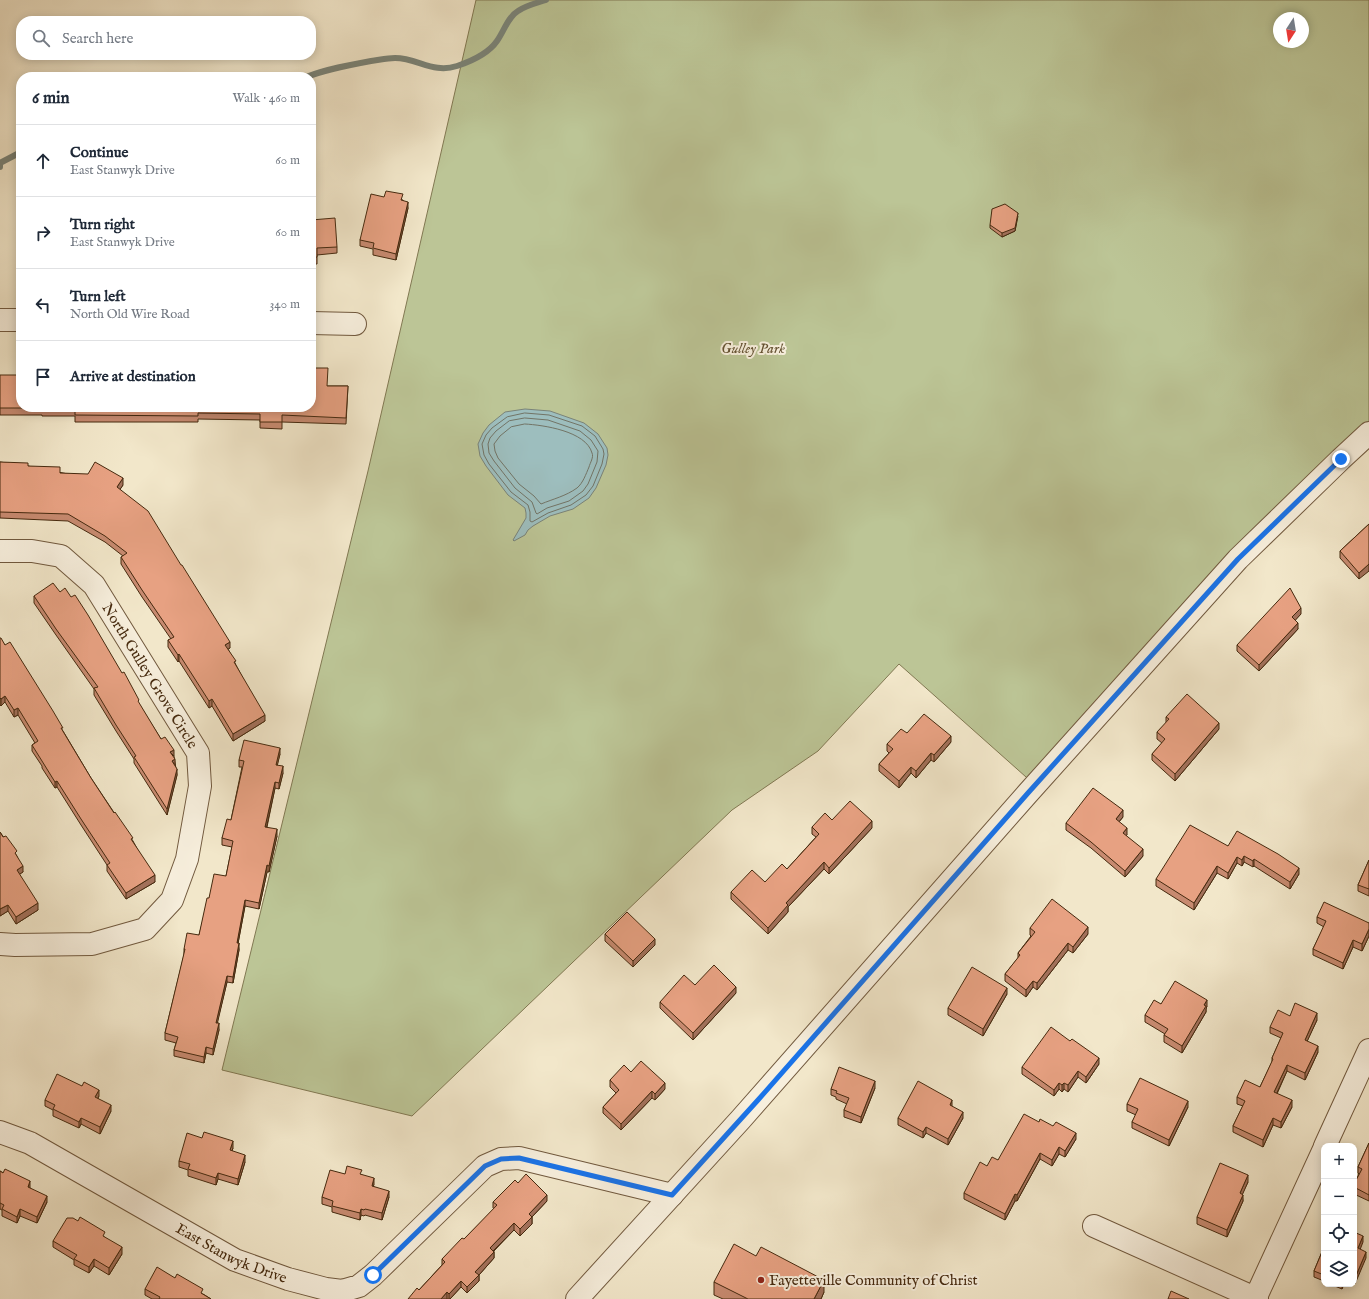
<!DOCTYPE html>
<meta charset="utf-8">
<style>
:root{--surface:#fff;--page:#f6f6f7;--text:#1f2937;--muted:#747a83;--line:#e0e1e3}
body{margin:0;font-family:"IM FELL English",serif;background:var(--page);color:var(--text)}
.controls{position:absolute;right:12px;bottom:12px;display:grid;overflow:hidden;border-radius:8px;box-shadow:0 2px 10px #0003}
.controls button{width:36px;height:36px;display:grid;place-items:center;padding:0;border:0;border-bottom:1px solid var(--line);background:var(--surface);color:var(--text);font:20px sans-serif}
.compass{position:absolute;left:1273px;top:12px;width:36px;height:36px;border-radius:50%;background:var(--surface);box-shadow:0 2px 10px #0003;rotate:192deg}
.stop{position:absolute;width:12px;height:12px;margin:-9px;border:3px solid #1a73e8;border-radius:50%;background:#fff}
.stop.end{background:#1a73e8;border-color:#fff;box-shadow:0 1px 4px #0008}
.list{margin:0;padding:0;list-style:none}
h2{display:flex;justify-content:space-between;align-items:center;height:52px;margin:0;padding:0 16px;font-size:17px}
h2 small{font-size:13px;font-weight:400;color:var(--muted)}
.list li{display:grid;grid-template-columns:26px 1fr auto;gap:12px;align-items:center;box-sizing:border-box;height:72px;padding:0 16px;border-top:1px solid var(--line)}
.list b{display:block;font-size:15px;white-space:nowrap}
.list p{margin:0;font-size:13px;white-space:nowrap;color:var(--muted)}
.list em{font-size:13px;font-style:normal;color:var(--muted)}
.icon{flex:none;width:22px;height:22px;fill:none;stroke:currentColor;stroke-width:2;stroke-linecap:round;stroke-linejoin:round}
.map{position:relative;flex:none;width:1369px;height:1299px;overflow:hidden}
.search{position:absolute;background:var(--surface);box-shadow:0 2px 10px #0003;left:16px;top:16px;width:300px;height:44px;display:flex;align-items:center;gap:10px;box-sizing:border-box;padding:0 14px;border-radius:16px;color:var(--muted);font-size:15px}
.panel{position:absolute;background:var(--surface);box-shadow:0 2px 10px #0003;left:16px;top:72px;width:300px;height:340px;border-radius:16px}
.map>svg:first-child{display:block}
.green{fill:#bcc596;stroke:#817852;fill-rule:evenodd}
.water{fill:#9dbebe;stroke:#7a8378}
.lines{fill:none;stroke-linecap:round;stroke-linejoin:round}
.shore{stroke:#727466;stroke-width:1}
.stream{stroke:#7a8378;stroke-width:6}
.minor-casing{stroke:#71593e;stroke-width:24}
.minor{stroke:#f7efdd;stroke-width:22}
.wall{fill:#c78a70;stroke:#462a0f}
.shaded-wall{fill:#a2715b;stroke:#462a0f}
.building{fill:#e7a182;stroke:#462a0f}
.route{stroke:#1a73e8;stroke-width:5}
.poi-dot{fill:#8f2418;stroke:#f7efdd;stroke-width:1.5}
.labels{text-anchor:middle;stroke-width:4;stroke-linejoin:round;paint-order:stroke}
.park-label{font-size:15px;font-style:italic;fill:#645131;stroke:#f7efdd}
.street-label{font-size:15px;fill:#462a0f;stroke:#f7efdd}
.poi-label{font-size:15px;fill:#462a0f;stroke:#f7efdd;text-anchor:start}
</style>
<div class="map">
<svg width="1369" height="1299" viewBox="0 0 1369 1299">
<rect width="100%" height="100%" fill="#f2e7ca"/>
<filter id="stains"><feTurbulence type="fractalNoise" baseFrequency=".005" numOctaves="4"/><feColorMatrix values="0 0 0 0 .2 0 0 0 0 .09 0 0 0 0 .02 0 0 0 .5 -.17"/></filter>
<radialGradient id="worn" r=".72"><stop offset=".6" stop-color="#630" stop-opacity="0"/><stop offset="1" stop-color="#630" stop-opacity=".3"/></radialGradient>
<path class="green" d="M476,0H1369V433L1035,785L899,664L818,751L732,810L412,1116L222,1070L368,471ZM1279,18H1303V42H1279Z"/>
<path class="water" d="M525,409L550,411L584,423L598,434L607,448L608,455L606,465L596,488L589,498L573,509L550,516L533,526L528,530L525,535L514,541L513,540L526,518V513L525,508L508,495L486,466L480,456L478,444L483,433L489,425L505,412Z"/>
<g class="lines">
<path class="shore" d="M525,413L549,415L582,426L595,436L603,449L604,454L602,464L593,486L586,495L571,505L548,513L532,522L530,521V512L528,505L511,492L489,464L484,455L482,444L486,435L492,428L507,417Z
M525,418L548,420L580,431L591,440L598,451L597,462L588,484L583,491L569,501L547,508L537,514L536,513L532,502L515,488L494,461L489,453L488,444L490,438L496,431L509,421Z
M525,424C543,425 586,431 592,453C594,457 590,463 589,467C586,474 583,483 577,488C566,496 553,499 541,504L534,496L519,484L498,458L495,451L494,444L500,436L511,427Z"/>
<path class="stream" d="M306,77C327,69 349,65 371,61C379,60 387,58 395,58C418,58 433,74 457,66C472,61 488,54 497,41C504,31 508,17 518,11C527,5 537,3 546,0
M0,167V163L21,152"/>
<defs>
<g id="minor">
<path d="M0,320H21"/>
<path d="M311,323L355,324"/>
<path id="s1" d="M0,551H32L61,556L94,585L198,753L200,786L187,859L172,900L145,929L92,944L15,945L0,944"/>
<path id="s2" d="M0,1132L30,1143L235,1260L288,1279L326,1289L342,1291L359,1286L373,1275L485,1166L501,1159L519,1158L672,1195"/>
<path d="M1325,1146L1369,1050"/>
<path d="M1094,1226L1257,1299"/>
<path d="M577,1299L741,1119L1028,793L1238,559L1341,459L1369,433"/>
<path d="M1255,1299L1324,1149"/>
</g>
</defs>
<use href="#minor" class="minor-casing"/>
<use href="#minor" class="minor"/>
</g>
<path class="wall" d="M384,197L403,200L408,208L396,260L373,255V249L360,246V240Z
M1018,216L1015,231L1002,237L990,228V225Z
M311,220L337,247V253L317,255V264H311Z
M0,375L21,407L328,386H348L346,424L282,422V429L260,428V420L198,419V422H75V416H42V415H0Z
M0,462L28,466L123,485L120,489L230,648L228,649L236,665L265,721L233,741L212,706L209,708L179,661L178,662L168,647V640L171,639L142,597L121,564V557L123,556L105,542L68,521L0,518Z
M1369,524L1359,579L1340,558V551Z
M34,596L139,704L161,739L174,756L177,775L167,815L134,763V759L116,731L94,695V689L56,635L34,603Z
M1301,614L1295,620L1298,629L1259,671L1237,651V645Z
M0,638L63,731L91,778L133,841L155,882L126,899L107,871V865L81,825L57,787L55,788L42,768V766L32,751V745L35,743L18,715L14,717L5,702L1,706L0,705Z
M1166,717L1219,729L1175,781L1152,760V754L1162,743L1157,739V732L1166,723Z
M907,733L951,742L934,762L931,760L916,778L911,773L899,788L879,771V764L889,753L887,751V744Z
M280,754L277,765L283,773L279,789L275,788L267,827L277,836L269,872H267L259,909L245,906L238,943L239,950L233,983L227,982L217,1023L219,1030L213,1055L206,1053L204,1063L174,1056V1050L176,1043L165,1040V1033L184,955V949L199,935L209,898L226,876L232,847L222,845V838L231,820L242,767H239V760Z
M1123,817L1119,822L1127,835L1126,836L1143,856L1125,877L1091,848L1066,830V823Z
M832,820L872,828L829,874L824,869L788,907V912L768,934L731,899V892L765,882L787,869L816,837L812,834V827Z
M0,832L17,856L23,872L19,874L38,910L16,924L8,911L0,916Z
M1228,846L1299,874L1290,889L1254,866L1253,867L1244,862L1242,866L1237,863L1228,879L1217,873L1194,910L1156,886V879Z
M1369,860V896L1358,891V885Z
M1317,917L1369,923V936L1362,951L1353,947L1343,969L1313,955V949L1324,927L1317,923Z
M1030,928L1088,934L1073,953L1068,950L1037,990L1033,987L1026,997L1005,981V974L1018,958V953L1031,936L1030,935Z
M605,934L655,945L633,967L605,941Z
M695,985L736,993L693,1040L660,1008V1002Z
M1007,994L983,1036L948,1015V1008Z
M1161,1004L1207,1006L1206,1009V1012L1182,1053L1164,1042V1035L1165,1034L1145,1022V1015Z
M1290,1016L1317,1020L1307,1041L1318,1052L1305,1080L1287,1071L1277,1094L1292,1107L1281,1128L1273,1125L1263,1147L1233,1132V1126L1243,1106L1237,1104V1097L1260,1087L1272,1062V1058L1281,1038L1270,1033V1027Z
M1099,1064L1086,1083L1078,1077L1068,1092L1064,1089L1062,1092L1059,1089L1054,1096L1022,1074V1067Z
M631,1072L665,1089L655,1100L652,1098L621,1130L603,1113V1107L616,1093L610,1087V1080Z
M875,1088L861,1123L844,1117V1110L847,1104L836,1099V1097L831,1095V1089Z
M99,1096L98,1098L111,1111L100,1134L81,1124L79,1128L53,1116V1110L45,1106V1100Z
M1127,1104L1188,1107L1169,1146L1132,1128V1122L1136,1115L1127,1111Z
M952,1106L963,1118L948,1145L926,1133L923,1138L898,1125V1118Z
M1039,1122L1076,1139L1065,1157L1059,1154L1052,1166L1040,1159L1017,1201H1015L1005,1220L964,1199V1193L987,1166L998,1160Z
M1369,1143V1201L1354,1194V1184L1359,1174L1358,1173V1167Z
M233,1148L232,1151L245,1162L238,1185L218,1179L216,1185L188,1176V1170L179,1167V1161Z
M0,1171L30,1188L47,1202L37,1223L20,1216L17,1223L2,1216V1210L0,1209Z
M345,1174L362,1175L374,1184L373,1186L389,1197L382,1220L365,1215L364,1216L361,1215L360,1220L332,1212V1207L322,1204V1197Z
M1248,1182L1242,1194L1243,1201L1227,1237L1197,1224V1217Z
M518,1183L547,1201L532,1217V1224L520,1236L514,1230L494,1251V1258L479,1275V1281L467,1293L461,1287L450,1299H408L419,1290L442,1265V1259L464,1239L494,1209L493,1208V1202Z
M105,1237L122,1254L109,1275L94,1266L89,1273L74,1265V1260L53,1247V1241Z
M1324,1247V1281L1314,1277V1271Z
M714,1282L824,1292L821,1299H723L714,1295Z
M1330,1284H1344L1342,1289Z
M145,1289L203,1294L211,1299H152L145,1295Z"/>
<path class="shaded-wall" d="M408,202V208L396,260V254Z
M1018,213L1015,231L1002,237V233Z
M123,478V485L117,494V487Z
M1369,564V571L1359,579V573Z
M1301,608V614L1292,624V617Z
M1298,623V629L1259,671V665Z
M230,642V648L225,651V645Z
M179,654V661L178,662V655Z
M5,696V702L1,706V699Z
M212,699V706L209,708V701Z
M18,708V715L14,717V710Z
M265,715V721L233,741V734Z
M1219,723V729L1175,781V774Z
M951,736V742L934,762V755Z
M280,748V754L276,771V765Z
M174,750V756L170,752Z
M931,753V760L916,778V771Z
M175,759V765L172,761Z
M283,766V773L279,789V783Z
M911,767V773L899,788V781Z
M177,769V775L167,815V809Z
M57,781V787L55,788V782Z
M275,782V788L265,834V827Z
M1123,810V817L1116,825V819Z
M872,821V828L829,874V868Z
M1127,828V835L1123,839V833Z
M277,829V836L269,872V866Z
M1143,849V856L1125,877V871Z
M1244,856V862L1242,866V860Z
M1237,857V863L1228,879V873Z
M1254,859V866L1253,867V861Z
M824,862V869L788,907V912L768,934V928L786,903Z
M267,865V872L259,909V903Z
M23,866V872L17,876V870Z
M1217,866V873L1194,910V903Z
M1299,868V874L1290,889V882Z
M155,875V882L126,899V893Z
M245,900V906L237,949V943Z
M38,903V910L16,924V917Z
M8,905V911L0,916V909Z
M1088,927V934L1073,953V947Z
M1369,929V936L1362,951V944Z
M655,939V945L633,967V961Z
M1353,940V947L1343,969V963Z
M239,943V950L233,983V977Z
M1068,943V950L1037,990V983Z
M227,976V982L216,1029V1023Z
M1033,981V987L1026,997V990Z
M736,987V993L693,1040V1033Z
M1007,988V994L983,1036V1029Z
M1207,1000V1006L1206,1009V1012L1182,1053V1046Z
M1317,1013V1020L1305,1046V1040Z
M219,1023V1030L213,1055V1049Z
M1318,1046V1052L1305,1080V1073Z
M206,1047V1053L204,1063V1057Z
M1099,1058V1064L1086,1083V1077Z
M1287,1065V1071L1274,1099V1092Z
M1078,1071V1077L1068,1092V1085Z
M875,1081V1088L861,1123V1117Z
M665,1083V1089L655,1100V1094Z
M1059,1083V1089L1054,1096V1090Z
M1064,1083V1089L1062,1092V1085Z
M99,1090V1096L95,1103V1097Z
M652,1091V1098L621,1130V1124Z
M952,1100V1106L950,1105Z
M1292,1100V1107L1281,1128V1122Z
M1188,1101V1107L1169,1146V1140Z
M111,1105V1111L100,1134V1127Z
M963,1112V1118L948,1145V1139Z
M81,1118V1124L79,1128V1122Z
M1273,1118V1125L1263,1147V1140Z
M926,1127V1133L923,1138V1132Z
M1076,1133V1139L1065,1157V1151Z
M233,1141V1148L230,1157V1150Z
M1059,1147V1154L1052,1166V1160Z
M1040,1153V1159L1017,1201V1195Z
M245,1155V1162L238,1185V1179Z
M218,1173V1179L216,1185V1178Z
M1248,1175V1182L1240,1200V1193Z
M374,1178V1184L372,1192V1186Z
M30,1181V1188L28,1187Z
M389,1191V1197L382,1220V1213Z
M1015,1194V1201L1005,1220V1214Z
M547,1195V1201L529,1220V1214Z
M1243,1195V1201L1227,1237V1230Z
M47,1196V1202L37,1223V1217Z
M20,1209V1216L17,1223V1217Z
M361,1209V1215L360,1220V1213Z
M532,1217V1224L520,1236V1229Z
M514,1223V1230L490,1254V1248Z
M1363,1236V1242L1358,1255V1248Z
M122,1247V1254L109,1275V1268Z
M494,1252V1258L479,1275V1281L467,1293V1287L475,1272Z
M1366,1252V1258L1355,1284V1278Z
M94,1259V1266L89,1273V1267Z
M824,1280V1292L821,1299H814Z
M461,1281V1287L450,1299H449V1294Z
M1342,1284H1344L1342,1289Z
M447,1292V1299H441Z"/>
<path class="building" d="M386,191L403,194L401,200L408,202L396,254L373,248L374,243L360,240L371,194L384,197Z
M1005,204L1018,213L1015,228L1002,233L990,225L992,209Z
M335,218L337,247L317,248V257L311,258V220Z
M311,368H328L327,386H348L346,418L282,415V422H260V414L198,413V416L75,415V409H42V408H0V375H21V407H311Z
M0,462L28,463V466L60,467V473L88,474L95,462L123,478L117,487L148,511L181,565H182L230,642L225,645L236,661L234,662L265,715L233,734L212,699L209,701L179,654L178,655L168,640L174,637L142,590L121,557L127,553L105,536L68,514L0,512Z
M1369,524V564L1359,573L1340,551Z
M53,583L60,592L65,588L71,597L75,595L88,615L122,673L124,672L139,700L138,701L161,739L165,737L174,750L170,752L175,759L172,761L177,769L167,809L134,757L136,756L116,725L94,688L98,687L56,629L34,596Z
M1290,588L1301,608L1292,617L1298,623L1259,665L1237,645Z
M0,638H1L5,645L10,642L53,711L63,728H61L91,778L114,813L115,812L133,838L131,839L155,875L126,893L107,865L110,863L81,819L57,781L55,782L42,761L32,745L38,741L18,708L14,710L5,696L1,699L0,698Z
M1187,694L1219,723L1175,774L1152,754L1165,739L1157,732L1169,719L1166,717Z
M924,714L951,736L934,755L931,753L916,771L911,767L899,781L879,764L893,749L887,744L901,729L907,733Z
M244,740L280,748L276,765L283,766L279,783L275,782L265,827L277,829L269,866L267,865L259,903L245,900L237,943H239L233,977L227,976L216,1023H219L213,1049L206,1047L204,1057L174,1050L178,1037L165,1033L185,949H184L187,933L199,935L207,898H209L214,874L226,876L233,841L222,838L227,819L231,820L244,761L239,760Z
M1093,788L1123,810L1116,819L1127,828L1123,833L1143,849L1125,871L1091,842L1066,823Z
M850,801L872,821L829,868L824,862L786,903L788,905L768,928L731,892L752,870L765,882L782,864L787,869L819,834L812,827L825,813L832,820Z
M1190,825L1228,846L1237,831L1278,854L1299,868L1290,882L1254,859L1253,861L1244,856L1242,860L1237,857L1228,873L1217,866L1194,903L1156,879Z
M0,832L3,837L6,836L17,851L15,853L23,866L17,870L38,903L16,917L8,905L0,909Z
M1369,860V889L1358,885Z
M1052,899L1088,927L1073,947L1068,943L1037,983L1033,981L1026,990L1005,974L1020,955L1018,953L1035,932L1030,928Z
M1324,902L1369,923V929L1362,944L1353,940L1343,963L1313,949L1326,921L1317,917Z
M627,912L655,939L633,961L605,934Z
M714,965L736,987L693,1033L660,1002L684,975L695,985Z
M972,967L1007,988L983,1029L948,1008Z
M1175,981L1207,1000L1204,1005L1206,1006L1182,1046L1164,1035L1168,1029L1145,1015L1154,1000L1161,1004Z
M1295,1003L1317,1013L1305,1040L1318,1046L1305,1073L1287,1065L1274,1092L1292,1100L1281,1122L1273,1118L1263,1140L1233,1126L1245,1101L1237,1097L1245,1080L1260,1087L1273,1059L1272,1058L1283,1033L1270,1027L1278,1010L1290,1016Z
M1051,1027L1070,1041L1072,1039L1099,1058L1086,1077L1078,1071L1068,1085L1064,1083L1062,1085L1059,1083L1054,1090L1022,1067Z
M641,1061L665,1083L655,1094L652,1091L621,1124L603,1107L619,1090L610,1080L624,1065L631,1072Z
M839,1067L875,1081L861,1117L844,1110L849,1098L836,1093L837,1091L831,1089Z
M57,1074L82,1086L84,1082L99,1090L95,1097L111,1105L100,1127L81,1118L79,1122L53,1109L55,1105L45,1100Z
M1140,1078L1188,1101L1169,1140L1132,1122L1138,1109L1127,1104Z
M918,1081L952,1100L950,1105L963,1112L948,1139L926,1127L923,1132L898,1118Z
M1024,1114L1039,1122L1040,1119L1053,1126L1056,1122L1076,1133L1065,1151L1059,1147L1052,1160L1040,1153L1017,1195L1015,1194L1005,1214L964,1193L980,1162L987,1166L992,1157L998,1160Z
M204,1132L233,1141L230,1150L245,1155L238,1179L218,1173L216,1178L188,1169L190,1164L179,1161L187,1133L202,1138Z
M1369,1143V1195L1354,1187V1184L1362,1169L1358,1167Z
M1220,1163L1248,1175L1240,1193L1243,1195L1227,1230L1197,1217Z
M347,1166L362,1170L360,1174L374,1178L372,1186L389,1191L382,1213L365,1209L364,1210L361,1209L360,1213L332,1206L333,1201L322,1197L330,1170L345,1174Z
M5,1169L30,1181L28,1187L47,1196L37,1217L20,1209L17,1217L2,1209L4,1205L0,1203V1171L3,1173Z
M526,1174L547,1195L529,1214L532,1217L520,1229L514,1223L490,1248L494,1252L475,1272L479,1275L467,1287L461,1281L449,1294L447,1292L441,1299H408L417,1288L419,1290L445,1262L442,1259L462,1238L464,1239L497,1205L493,1202L515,1180L518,1183Z
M80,1217L105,1232L103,1236L122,1247L109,1268L94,1259L89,1267L74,1259L77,1255L53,1241L67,1218H73L78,1221Z
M1354,1232L1363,1236L1358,1248L1366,1252L1355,1278H1354Z
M734,1244L756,1256L761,1247L824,1280L814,1299H748L714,1282Z
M1324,1247V1275L1314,1271Z
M157,1267L175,1278L177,1274L203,1289L201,1293L211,1299H159L160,1297L145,1289Z
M1171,1291L1189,1299H1168Z"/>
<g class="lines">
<path class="route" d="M373,1275L485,1166L501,1159L519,1158L672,1195L758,1100L1028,793L1238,559L1341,459"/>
</g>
<circle class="poi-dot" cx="761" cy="1280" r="4"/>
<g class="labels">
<g class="park-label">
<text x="753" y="353">Gulley Park</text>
</g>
<g class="street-label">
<text dy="5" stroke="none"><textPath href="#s1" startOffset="212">North Gulley Grove Circle</textPath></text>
<text dy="5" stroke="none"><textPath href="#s2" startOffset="262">East Stanwyk Drive</textPath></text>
</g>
<g class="poi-label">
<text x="769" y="1285">Fayetteville Community of Christ</text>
</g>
</g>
<rect width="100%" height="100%" filter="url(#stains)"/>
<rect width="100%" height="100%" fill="url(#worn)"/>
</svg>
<div class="controls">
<button>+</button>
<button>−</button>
<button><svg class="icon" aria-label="locate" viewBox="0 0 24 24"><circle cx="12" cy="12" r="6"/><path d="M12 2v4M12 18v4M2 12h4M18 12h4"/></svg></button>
<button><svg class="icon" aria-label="layers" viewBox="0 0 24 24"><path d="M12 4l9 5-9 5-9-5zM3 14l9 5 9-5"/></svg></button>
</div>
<svg class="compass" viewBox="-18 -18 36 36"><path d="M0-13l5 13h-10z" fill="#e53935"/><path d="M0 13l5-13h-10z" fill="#747a83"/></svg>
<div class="stop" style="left:373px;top:1275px"></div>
<div class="stop end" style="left:1341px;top:459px"></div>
<div class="search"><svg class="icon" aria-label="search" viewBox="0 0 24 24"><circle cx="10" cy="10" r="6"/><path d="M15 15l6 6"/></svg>Search here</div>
<section class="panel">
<h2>6 min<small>Walk · 460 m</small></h2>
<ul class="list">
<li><svg class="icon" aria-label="ahead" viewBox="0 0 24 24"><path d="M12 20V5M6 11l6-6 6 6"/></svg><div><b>Continue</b><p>East Stanwyk Drive</p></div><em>60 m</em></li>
<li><svg class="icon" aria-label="right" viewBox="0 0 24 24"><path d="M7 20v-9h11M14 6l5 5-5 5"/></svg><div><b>Turn right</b><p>East Stanwyk Drive</p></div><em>60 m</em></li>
<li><svg class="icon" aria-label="left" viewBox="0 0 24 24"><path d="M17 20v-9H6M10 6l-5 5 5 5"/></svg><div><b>Turn left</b><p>North Old Wire Road</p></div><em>340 m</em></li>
<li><svg class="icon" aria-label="arrive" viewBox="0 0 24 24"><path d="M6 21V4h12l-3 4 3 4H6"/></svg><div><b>Arrive at destination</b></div></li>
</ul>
</section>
</div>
